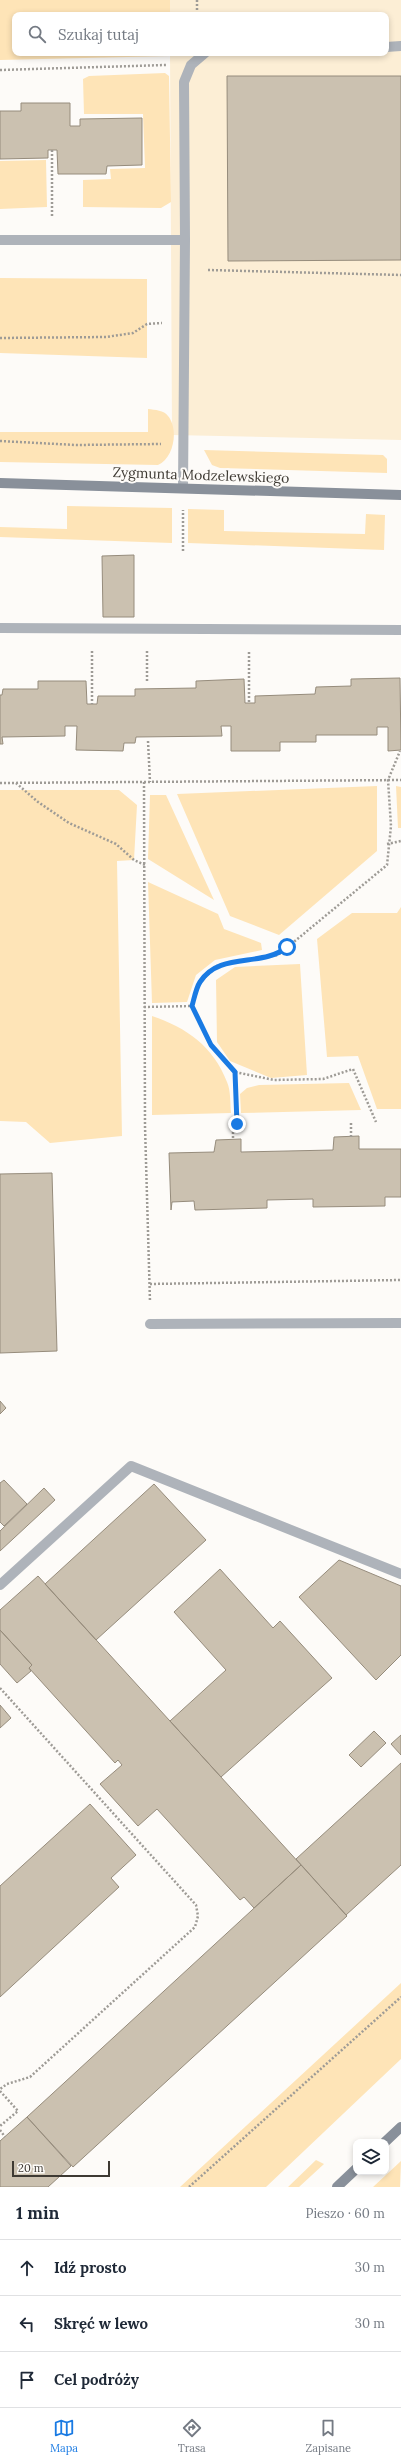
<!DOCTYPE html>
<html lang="pl">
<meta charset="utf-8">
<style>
:root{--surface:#fff;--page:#f6f6f7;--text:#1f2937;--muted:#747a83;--line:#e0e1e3;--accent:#197ae3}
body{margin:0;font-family:Lora,serif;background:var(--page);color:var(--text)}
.controls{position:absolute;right:12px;bottom:12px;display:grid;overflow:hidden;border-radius:8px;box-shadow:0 2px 6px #0003}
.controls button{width:36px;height:36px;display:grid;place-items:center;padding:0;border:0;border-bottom:1px solid var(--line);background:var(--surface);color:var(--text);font:20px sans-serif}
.scale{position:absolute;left:12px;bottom:10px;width:98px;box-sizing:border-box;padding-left:4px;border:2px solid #3e3a33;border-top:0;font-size:11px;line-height:14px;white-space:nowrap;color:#3e3a33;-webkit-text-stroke:3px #fdfbf8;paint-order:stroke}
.stop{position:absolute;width:12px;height:12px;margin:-9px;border:3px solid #197ae3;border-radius:50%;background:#fff}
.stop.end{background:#197ae3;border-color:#fff;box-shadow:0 1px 4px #0008}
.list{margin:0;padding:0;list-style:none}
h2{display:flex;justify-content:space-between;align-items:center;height:52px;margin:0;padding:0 16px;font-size:17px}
h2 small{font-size:13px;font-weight:400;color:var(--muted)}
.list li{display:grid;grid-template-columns:26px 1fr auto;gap:12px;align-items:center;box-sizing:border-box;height:56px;padding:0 16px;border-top:1px solid var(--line)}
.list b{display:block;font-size:15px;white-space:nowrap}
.list em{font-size:13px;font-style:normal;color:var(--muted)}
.icon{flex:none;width:22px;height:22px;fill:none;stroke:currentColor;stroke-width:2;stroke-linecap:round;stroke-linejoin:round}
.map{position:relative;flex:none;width:401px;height:2187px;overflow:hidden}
.search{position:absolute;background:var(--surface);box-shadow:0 2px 6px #0003;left:12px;right:12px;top:12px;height:44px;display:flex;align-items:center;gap:10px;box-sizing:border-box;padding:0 14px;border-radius:8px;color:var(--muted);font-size:15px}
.sheet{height:220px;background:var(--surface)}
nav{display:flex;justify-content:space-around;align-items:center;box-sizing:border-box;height:56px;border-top:1px solid var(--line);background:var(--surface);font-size:11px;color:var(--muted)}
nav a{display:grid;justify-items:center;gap:2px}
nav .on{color:var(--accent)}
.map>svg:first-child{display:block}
.built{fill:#fceed5}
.green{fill:#fee4b7}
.building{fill:#cbc1b0;stroke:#968c7c}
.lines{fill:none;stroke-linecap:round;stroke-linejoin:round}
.path{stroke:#9e9b96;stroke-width:2.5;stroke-dasharray:2 2;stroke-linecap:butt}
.lane{stroke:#aeb3ba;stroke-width:10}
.street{stroke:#aeb3ba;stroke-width:10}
.secondary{stroke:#89909a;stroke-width:10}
.route{stroke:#197ae3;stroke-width:5}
.labels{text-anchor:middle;stroke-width:4;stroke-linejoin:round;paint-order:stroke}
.street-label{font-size:14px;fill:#3e3a33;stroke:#fdfbf8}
</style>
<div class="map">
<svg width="401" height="2187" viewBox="0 0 401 2187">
<rect width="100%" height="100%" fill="#fdfbf8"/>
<path class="built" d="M170,0H401V440L172,435L170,53H386V15H170Z"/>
<path class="green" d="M0,0H170V15H15V53H170V56L0,60Z
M165,73L169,76L171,202L161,208L83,207V180L111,179L110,169L145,168L143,114H84L83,79L89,76Z
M46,160L47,207L0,209V161Z
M0,278L147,279V358L0,353Z
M148,409C155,410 164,410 168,416C179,429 174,458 158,465L0,462V432H148Z
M204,450L383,455L387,459V473L220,468L212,465Z
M67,506L172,508V543L0,537V527L67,529Z
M188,509L224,510V531L365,534L366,514L385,515L384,550L188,543Z
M377,786V851L279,935L230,916L177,794Z
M396,786L401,787V828H398Z
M0,790H119L137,805L134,860L117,861L122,1136L50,1143L26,1122L0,1121Z
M150,795H166L214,900L148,859Z
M148,882L218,914L224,929L261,943L262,950L215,960L196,975L187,1002L152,1003Z
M401,907V1109H377L358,1056L327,1057L317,939L352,913H397Z
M300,964L307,1075L271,1078L230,1061L217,1042L216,980L235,967Z
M152,1016C187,1028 213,1046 227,1082C231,1091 230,1103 231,1113L152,1115Z
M349,1083L361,1110L241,1113L240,1094L247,1088L259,1085Z
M401,1983V2059L266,2187H180Z
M316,2160L324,2164L299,2187H288Z
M401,2161L400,2187H373Z"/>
<path class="building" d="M227,76H401V260L228,261Z
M21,103H70V126H80V119L142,118V165L107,166L106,174H58L57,150H48V158L0,159V111H21Z
M134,555V617H103L102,556Z
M400,678L401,750L388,751V727H377V735H316V742H280V751H231V726H221L222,736L136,737L135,743H124L123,751L76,750L77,726H65V736L2,737L3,744H0V695H2L3,689H38V681H86L87,704H97L98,696H135V689L196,688V681L244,679L245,703H255V696L315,694L316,687L351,686V679Z
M359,1136V1149H401V1197H385V1206L313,1207V1199L267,1200V1208L195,1210L194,1201L172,1202L171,1210L169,1153L214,1152L216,1140L241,1139V1152L333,1150L334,1137Z
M52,1173L57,1351L0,1353V1174Z
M0,1401L6,1408L0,1414Z
M4,1480L27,1504L4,1526L0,1522V1483Z
M154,1484L206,1540L96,1640L45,1584Z
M44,1488L55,1500L0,1551V1531Z
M339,1560L401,1586V1655L376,1680L299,1597Z
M220,1569L273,1628L280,1621L332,1678L221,1777L170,1721L226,1670L174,1612Z
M38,1576L301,1865L254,1908L244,1897L240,1900L157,1809L138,1826L100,1784L122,1765L118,1760L115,1763L29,1668L32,1665L0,1630V1610Z
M0,1630L32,1665L29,1668L31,1671L17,1683L0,1664Z
M0,1705L11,1718L0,1728Z
M374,1731L386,1743L361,1767L349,1755Z
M401,1735V1755L391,1744Z
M401,1763V1865L346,1915L296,1859Z
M90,1804L136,1855L111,1878L119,1887L0,1997V1886Z
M301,1865L347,1916L73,2167L27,2117Z
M27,2117L71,2166L48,2187H0V2141Z"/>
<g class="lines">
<path class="path" d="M197,0V15
M0,70L166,65
M52,150V218
M208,270L401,275
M0,338L106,337L133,333L147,324L162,323
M0,441L76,445L161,444
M183,551V510
M92,651V704
M147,651V681
M249,652V703
M148,741L150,782
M144,782L145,1126L150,1302
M0,783L401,780
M16,783L38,802L69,823L116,844L134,860L145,865
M387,844L401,841
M192,1006L211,1045L235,1072L274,1080L323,1079L353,1069L376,1122
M144,1007L192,1006L200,982L218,965L278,955L387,865L391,826L388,780L400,751
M235,1072L237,1124
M233,1124V1139
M351,1137V1122
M150,1284L401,1280
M0,1688L196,1905L198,1916L195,1927L30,2077L7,2084L0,2089
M0,2091L18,2111L0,2126
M0,2130L5,2137
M189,2187L401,1997"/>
<path class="lane" d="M386,47L401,46
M185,240L184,82L191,65L205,53
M150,1324L401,1323
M0,1585L131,1466L401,1574"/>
<path class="street" d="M0,240H185L183,488
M0,628L401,630"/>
<path class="secondary" d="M0,483L401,495
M385,2142L401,2127
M337,2187L356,2169"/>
</g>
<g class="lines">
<path class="route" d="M237,1124L235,1072L211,1045L192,1006C194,999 196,988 200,982C220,951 262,968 287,947"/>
</g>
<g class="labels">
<g class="street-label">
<text transform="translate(201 475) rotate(2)" y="5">Zygmunta Modzelewskiego</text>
</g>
</g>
</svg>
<div class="controls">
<button><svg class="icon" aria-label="layers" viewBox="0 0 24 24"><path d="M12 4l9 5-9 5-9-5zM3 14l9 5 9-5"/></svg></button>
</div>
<div class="scale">20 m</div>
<div class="stop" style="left:287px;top:947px"></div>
<div class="stop end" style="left:237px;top:1124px"></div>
<div class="search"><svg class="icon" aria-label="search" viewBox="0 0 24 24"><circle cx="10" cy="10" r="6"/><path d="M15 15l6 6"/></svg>Szukaj tutaj</div>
</div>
<section class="sheet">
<h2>1 min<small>Pieszo · 60 m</small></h2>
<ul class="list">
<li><svg class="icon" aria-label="ahead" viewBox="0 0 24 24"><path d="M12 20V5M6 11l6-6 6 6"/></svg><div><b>Idź prosto</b></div><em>30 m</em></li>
<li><svg class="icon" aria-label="left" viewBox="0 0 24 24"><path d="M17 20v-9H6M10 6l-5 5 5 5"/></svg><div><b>Skręć w lewo</b></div><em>30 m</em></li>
<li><svg class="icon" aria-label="arrive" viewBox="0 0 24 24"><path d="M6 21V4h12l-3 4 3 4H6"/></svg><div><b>Cel podróży</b></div></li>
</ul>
</section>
<nav>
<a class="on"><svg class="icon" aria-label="map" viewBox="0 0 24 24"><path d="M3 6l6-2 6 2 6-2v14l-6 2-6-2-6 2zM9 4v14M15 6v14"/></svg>Mapa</a>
<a><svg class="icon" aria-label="directions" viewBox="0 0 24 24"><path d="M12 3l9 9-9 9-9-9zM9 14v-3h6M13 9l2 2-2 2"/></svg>Trasa</a>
<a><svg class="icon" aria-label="saved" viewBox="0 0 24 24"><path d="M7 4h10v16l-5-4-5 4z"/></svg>Zapisane</a>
</nav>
